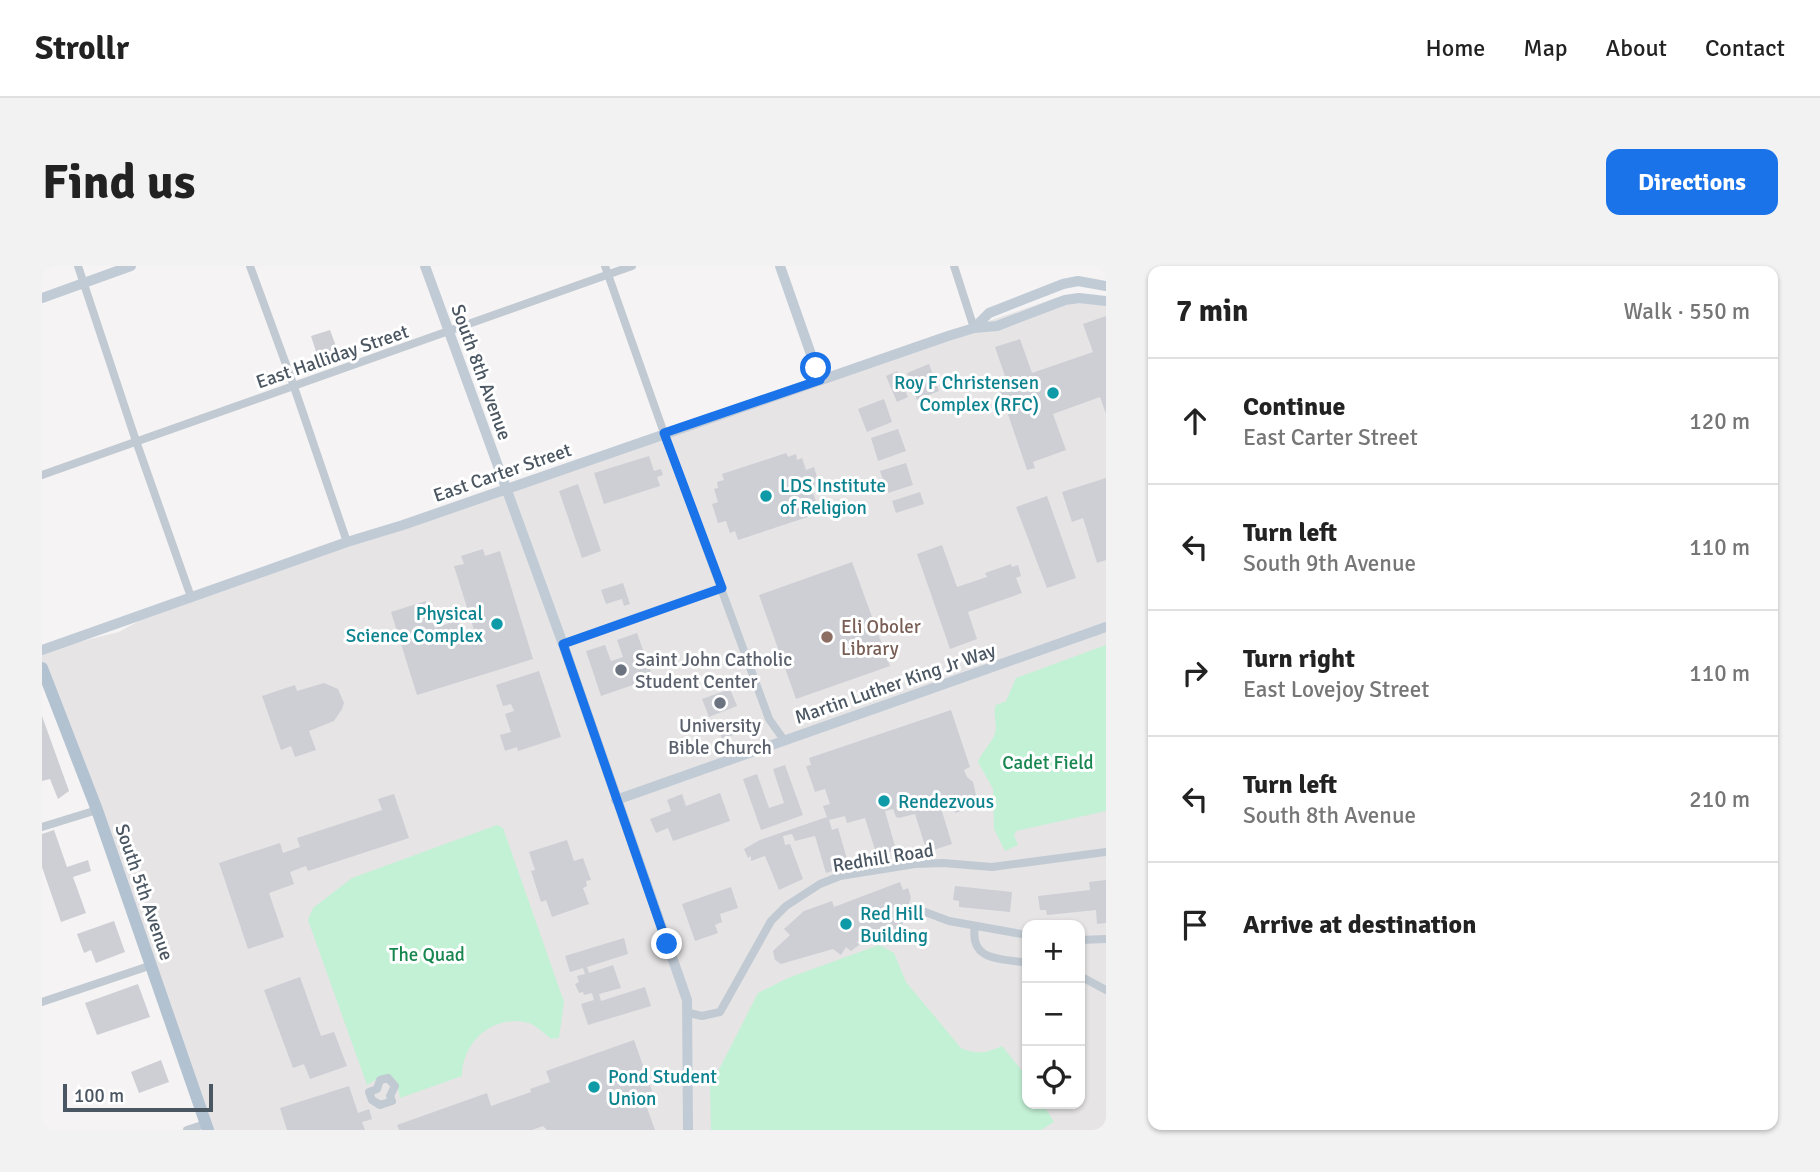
<!DOCTYPE html>
<meta charset="utf-8">
<style>
:root{--surface:#fff;--page:#f2f2f2;--text:#222;--muted:#767676;--line:#e0e0e0;--accent:#1a73e8}
body{margin:0;font-family:Signika,sans-serif;background:var(--page);color:var(--text)}
.controls{position:absolute;right:21px;bottom:21px;display:grid;overflow:hidden;border-radius:14px;box-shadow:0 2px 5px #0004}
.controls button{width:63px;height:63px;display:grid;place-items:center;padding:0;border:0;border-bottom:2px solid var(--line);background:var(--surface);color:var(--text);font:35px sans-serif}
.scale{position:absolute;left:21px;bottom:18px;width:150px;box-sizing:border-box;padding-left:7px;border:4px solid #4a5661;border-top:0;font-size:19px;line-height:24px;white-space:nowrap;color:#4a5661;-webkit-text-stroke:5px #fff;paint-order:stroke}
.stop{position:absolute;width:21px;height:21px;margin:-16px;border:5px solid #1a73e8;border-radius:50%;background:#fff}
.stop.end{background:#1a73e8;border-color:#fff;box-shadow:0 2px 7px #0008}
.list{margin:0;padding:0;list-style:none}
h2{display:flex;justify-content:space-between;align-items:center;height:91px;margin:0;padding:0 28px;font-size:30px}
h2 small{font-size:23px;font-weight:400;color:var(--muted)}
.list li{display:grid;grid-template-columns:46px 1fr auto;gap:21px;align-items:center;box-sizing:border-box;height:126px;padding:0 28px;border-top:2px solid var(--line)}
.list b{display:block;font-size:26px;white-space:nowrap}
.list p{margin:0;font-size:23px;white-space:nowrap;color:var(--muted)}
.list em{font-size:23px;font-style:normal;color:var(--muted)}
.icon{flex:none;width:38px;height:38px;fill:none;stroke:currentColor;stroke-width:2;stroke-linecap:round;stroke-linejoin:round}
.map{position:relative;flex:none;width:1064px;height:864px;overflow:hidden;border-radius:14px}
header{display:flex;align-items:center;gap:42px;box-sizing:border-box;height:98px;padding:0 35px;background:var(--surface);border-bottom:2px solid var(--line)}
header strong{font-size:33px}
nav{display:flex;gap:38px;margin-inline-start:auto;font-size:24px}
.intro{display:flex;align-items:center;justify-content:space-between;box-sizing:border-box;height:168px;padding:0 42px}
h1{margin:0;font-size:49px}
.button{padding:18px 32px;border-radius:14px;background:var(--accent);color:#fff;font-size:24px;font-weight:700}
main{display:flex;gap:42px;padding:0 42px}
aside{flex:1;background:var(--surface);border-radius:14px;box-shadow:0 2px 5px #0004}
.map>svg:first-child{display:block}
.education{fill:#e6e4e5;fill-rule:evenodd}
.green{fill:#c3f1d5}
.building{fill:#cdcfd5}
.lines{fill:none;stroke-linecap:round;stroke-linejoin:round}
.street{stroke:#c1cad2;stroke-width:8}
.secondary{stroke:#c1cbd6;stroke-width:10}
.primary{stroke:#b3c2d1;stroke-width:12}
.route{stroke:#1a73e8;stroke-width:9}
.culture-dot{fill:#0f9aa8;stroke:#fff;stroke-width:2.5}
.education-dot{fill:#8d6e63;stroke:#fff;stroke-width:2.5}
.worship-dot{fill:#6b7280;stroke:#fff;stroke-width:2.5}
.labels{text-anchor:middle;stroke-width:6;stroke-linejoin:round;paint-order:stroke}
.street-label{font-size:19px;fill:#4a5661;stroke:#fff}
.culture-label{font-size:19px;fill:#0d838f;stroke:#fff;text-anchor:start}
.education-label{font-size:19px;fill:#785e54;stroke:#fff;text-anchor:start}
.worship-label{font-size:19px;fill:#5b616d;stroke:#fff;text-anchor:start}
.park-label{font-size:19px;fill:#17864f;stroke:#fff}
</style>
<header>
<strong>Strollr</strong>
<nav><a>Home</a><a>Map</a><a>About</a><a>Contact</a></nav>
</header>
<div class="intro"><h1>Find us</h1><a class="button">Directions</a></div>
<main>
<div class="map">
<svg width="1064" height="864" viewBox="0 0 1064 864">
<rect width="100%" height="100%" fill="#f5f3f3"/>
<path class="education" d="M1016,31L1064,32V864H166L0,402V385L77,366L115,345ZM985,659H1038V838H985Z"/>
<path class="green" d="M1064,379V545L974,565L972,569L976,579L963,585L952,563L951,523L936,496C940,485 950,477 953,467C956,457 950,449 954,439L964,435L974,412Z
M455,559L461,562L522,736L517,772L509,773C503,768 493,759 487,757C454,747 420,774 420,810L358,832L355,817L346,809L340,810L325,819L266,654L271,642L310,612Z
M837,679L852,687L864,716L919,782C935,789 944,787 960,780L985,811V838H1001L1012,856L999,864H669L668,821L716,727L746,712Z"/>
<path class="building" d="M1064,50V148L1058,131L1011,148L1024,184L991,196L993,202L985,204L957,122L966,119L953,81L978,73L990,107L1051,86L1041,58Z
M288,64L295,83L275,89L269,70Z
M887,98L897,125L875,134L865,107Z
M855,105L866,131L855,136L844,110Z
M842,133L850,156L825,166L816,143Z
M856,163L864,185L836,195L829,172Z
M744,187L746,191L754,188L755,194L760,192L764,204L772,201L778,221L770,224L778,247L696,274L693,265L688,267L684,255L676,257L670,238L676,236L672,223L676,222L675,216L682,214L680,208Z
M607,190L612,205L619,203L621,209L615,211L618,220L562,238L552,207Z
M864,197L871,219L846,227L838,205Z
M1064,212V294L1055,297L1041,252L1030,256L1020,226Z
M536,218L559,285L540,292L517,225Z
M878,226L882,238L854,247L850,235Z
M1005,230L1034,312L1005,322L974,241Z
M900,279L915,321L945,311L943,307L969,298L970,301L976,299L979,310L974,312L980,327L926,346L935,373L908,383L875,288Z
M441,283L443,290L458,285L491,393L375,429L349,346L384,335L393,362L416,354L420,367L432,364L412,300L422,298L419,290Z
M810,296L848,400L754,433L717,329Z
M581,317L588,338L582,340L580,333L564,338L559,324Z
M595,367L611,412L559,430L544,385L563,379L569,395L581,391L575,374Z
M497,405L519,471L476,485L475,481L463,485L458,469L469,466L463,448L472,445L469,438L461,440L454,419Z
M282,417L296,423L302,437L300,443L292,455L267,465L274,484L253,491L249,480L239,484L220,430L253,419L255,425Z
M688,423L695,440L667,451L660,433Z
M909,444L928,501L922,504L925,511L931,516L934,529L928,542L913,547L912,541L908,542L901,534L893,537L894,541L898,539L910,578L885,586L873,548L857,552L854,551L851,543L843,545L854,584L835,590L823,552L805,557L803,550L787,554L790,564L796,562L807,600L784,607L773,570L753,575L750,568L741,570L743,579L748,578L761,613L737,624L723,590L709,595V590L706,592L702,583L718,574L785,551L781,540L788,538L783,523L773,526L764,500L769,499L767,492Z
M0,450L27,525L16,533L8,513L0,515Z
M698,454L702,465L680,473L676,461Z
M743,499L761,549L719,564L701,513L715,508L727,542L742,537L731,503Z
M678,527L688,555L631,575L626,562L614,567L608,553L629,545L625,534L640,528L644,540Z
M352,528L367,572L266,605L264,600L248,606L252,618L227,627L242,671L206,683L177,597L238,577L241,587L258,581L255,572L340,544L336,533Z
M12,564L25,601L46,594L49,605L31,611L44,647L19,656L0,601V568Z
M525,574L532,595L541,592L549,614L544,615L545,620L541,622L547,638L510,651L504,634L499,636L489,605L493,604L487,586Z
M1064,614V657L1055,658L1054,644L1005,649L1004,644H998L996,630L1048,624L1047,616Z
M858,616L861,624L866,622L869,632L865,643L869,645L865,655H862L860,661L815,676L817,679L809,685L804,681L799,689L791,683L739,698L733,694L731,685L748,669L742,663L762,645L790,635L792,641Z
M913,620L970,626L968,646L917,641V635L911,634Z
M689,621L696,642L678,648L680,656L673,659L676,667L653,675L640,638Z
M72,655L83,686L54,697L49,684L42,687L35,668Z
M582,672L586,688L545,701L547,707L571,699L579,722L557,728L559,735L603,721L609,740L546,759L539,738L552,734L550,727L542,729L541,726L537,727L533,718L537,716L535,710L543,708L541,702L528,706L523,690Z
M258,711L279,770L292,766L305,800L268,813L262,798L251,802L222,724Z
M96,718L108,751L55,769L43,737Z
M592,774L610,825L600,828L613,864H505L501,860L490,864H357L355,859L445,827L449,840L489,826L488,823L508,816L504,805Z
M119,794L127,816L97,827L89,806Z
M307,820L316,847L327,843L330,853L320,856L323,864H245L238,842Z"/>
<g class="lines">
<path class="street" d="M36,0L94,175L149,331
M208,0L249,112L305,276
M563,0L622,167L727,453L742,474
M912,0L932,62
M0,209L590,0
M521,378L680,322
M0,561L55,544
M883,646L907,655L985,669
M933,660C927,696 959,692 985,697
M1038,674L1064,673
M1038,710L1064,724
M0,736L107,700
M647,747L660,750L678,746L729,655L744,640L778,618L798,610L873,598L901,597L950,601L1064,586
M346,812L353,820L348,830L350,835L338,839L330,834L327,826L335,823L338,814Z
M145,864L163,858"/>
<path class="secondary" d="M383,0L521,378L645,734L646,864
M738,0L778,114
M0,32L89,0
M932,62L947,47L1021,18L1036,15L1064,20
M0,384L305,276L361,259L906,70L932,62L955,60L1023,34L1037,32L1064,35
M574,534L1064,361"/>
<path class="primary" d="M0,402L55,544L166,864"/>
</g>
<g class="lines">
<path class="route" d="M625,678L521,378L680,322L622,167L778,114L774,102"/>
</g>
<g class="culture-dot">
<circle cx="1011" cy="127" r="7"/>
<circle cx="724" cy="230" r="7"/>
<circle cx="455" cy="358" r="7"/>
<circle cx="842" cy="535" r="7"/>
<circle cx="804" cy="658" r="7"/>
<circle cx="552" cy="821" r="7"/>
</g>
<circle class="education-dot" cx="785" cy="371" r="7"/>
<g class="worship-dot">
<circle cx="579" cy="404" r="7"/>
<circle cx="678" cy="437" r="7"/>
</g>
<g class="labels">
<g class="street-label">
<text transform="translate(290 90) rotate(-19)" y="7">East Halliday Street</text>
<text transform="translate(440 106) rotate(70)" y="7">South 8th Avenue</text>
<text transform="translate(460 206) rotate(-19)" y="7">East Carter Street</text>
<text transform="translate(853 417) rotate(-19)" y="7">Martin Luther King Jr Way</text>
<text transform="translate(841 591) rotate(-9)" y="7">Redhill Road</text>
<text transform="translate(103 626) rotate(71)" y="7">South 5th Avenue</text>
</g>
<g class="culture-label">
<text x="997" y="123" text-anchor="end">Roy F Christensen<tspan x="997" dy="22">Complex (RFC)</tspan></text>
<text x="738" y="226">LDS Institute<tspan x="738" dy="22">of Religion</tspan></text>
<text x="441" y="354" text-anchor="end">Physical<tspan x="441" dy="22">Science Complex</tspan></text>
<text x="856" y="542">Rendezvous</text>
<text x="818" y="654">Red Hill<tspan x="818" dy="22">Building</tspan></text>
<text x="566" y="817">Pond Student<tspan x="566" dy="22">Union</tspan></text>
</g>
<g class="education-label">
<text x="799" y="367">Eli Oboler<tspan x="799" dy="22">Library</tspan></text>
</g>
<g class="worship-label">
<text x="593" y="400">Saint John Catholic<tspan x="593" dy="22">Student Center</tspan></text>
<text x="678" y="466" text-anchor="middle">University<tspan x="678" dy="22">Bible Church</tspan></text>
</g>
<g class="park-label">
<text x="1006" y="503">Cadet Field</text>
<text x="385" y="695">The Quad</text>
</g>
</g>
</svg>
<div class="controls">
<button>+</button>
<button>−</button>
<button><svg class="icon" aria-label="locate" viewBox="0 0 24 24"><circle cx="12" cy="12" r="6"/><path d="M12 2v4M12 18v4M2 12h4M18 12h4"/></svg></button>
</div>
<div class="scale">100 m</div>
<div class="stop" style="left:774px;top:102px"></div>
<div class="stop end" style="left:625px;top:678px"></div>
</div>
<aside>
<h2>7 min<small>Walk · 550 m</small></h2>
<ul class="list">
<li><svg class="icon" aria-label="ahead" viewBox="0 0 24 24"><path d="M12 20V5M6 11l6-6 6 6"/></svg><div><b>Continue</b><p>East Carter Street</p></div><em>120 m</em></li>
<li><svg class="icon" aria-label="left" viewBox="0 0 24 24"><path d="M17 20v-9H6M10 6l-5 5 5 5"/></svg><div><b>Turn left</b><p>South 9th Avenue</p></div><em>110 m</em></li>
<li><svg class="icon" aria-label="right" viewBox="0 0 24 24"><path d="M7 20v-9h11M14 6l5 5-5 5"/></svg><div><b>Turn right</b><p>East Lovejoy Street</p></div><em>110 m</em></li>
<li><svg class="icon" aria-label="left" viewBox="0 0 24 24"><path d="M17 20v-9H6M10 6l-5 5 5 5"/></svg><div><b>Turn left</b><p>South 8th Avenue</p></div><em>210 m</em></li>
<li><svg class="icon" aria-label="arrive" viewBox="0 0 24 24"><path d="M6 21V4h12l-3 4 3 4H6"/></svg><div><b>Arrive at destination</b></div></li>
</ul>
</aside>
</main>
